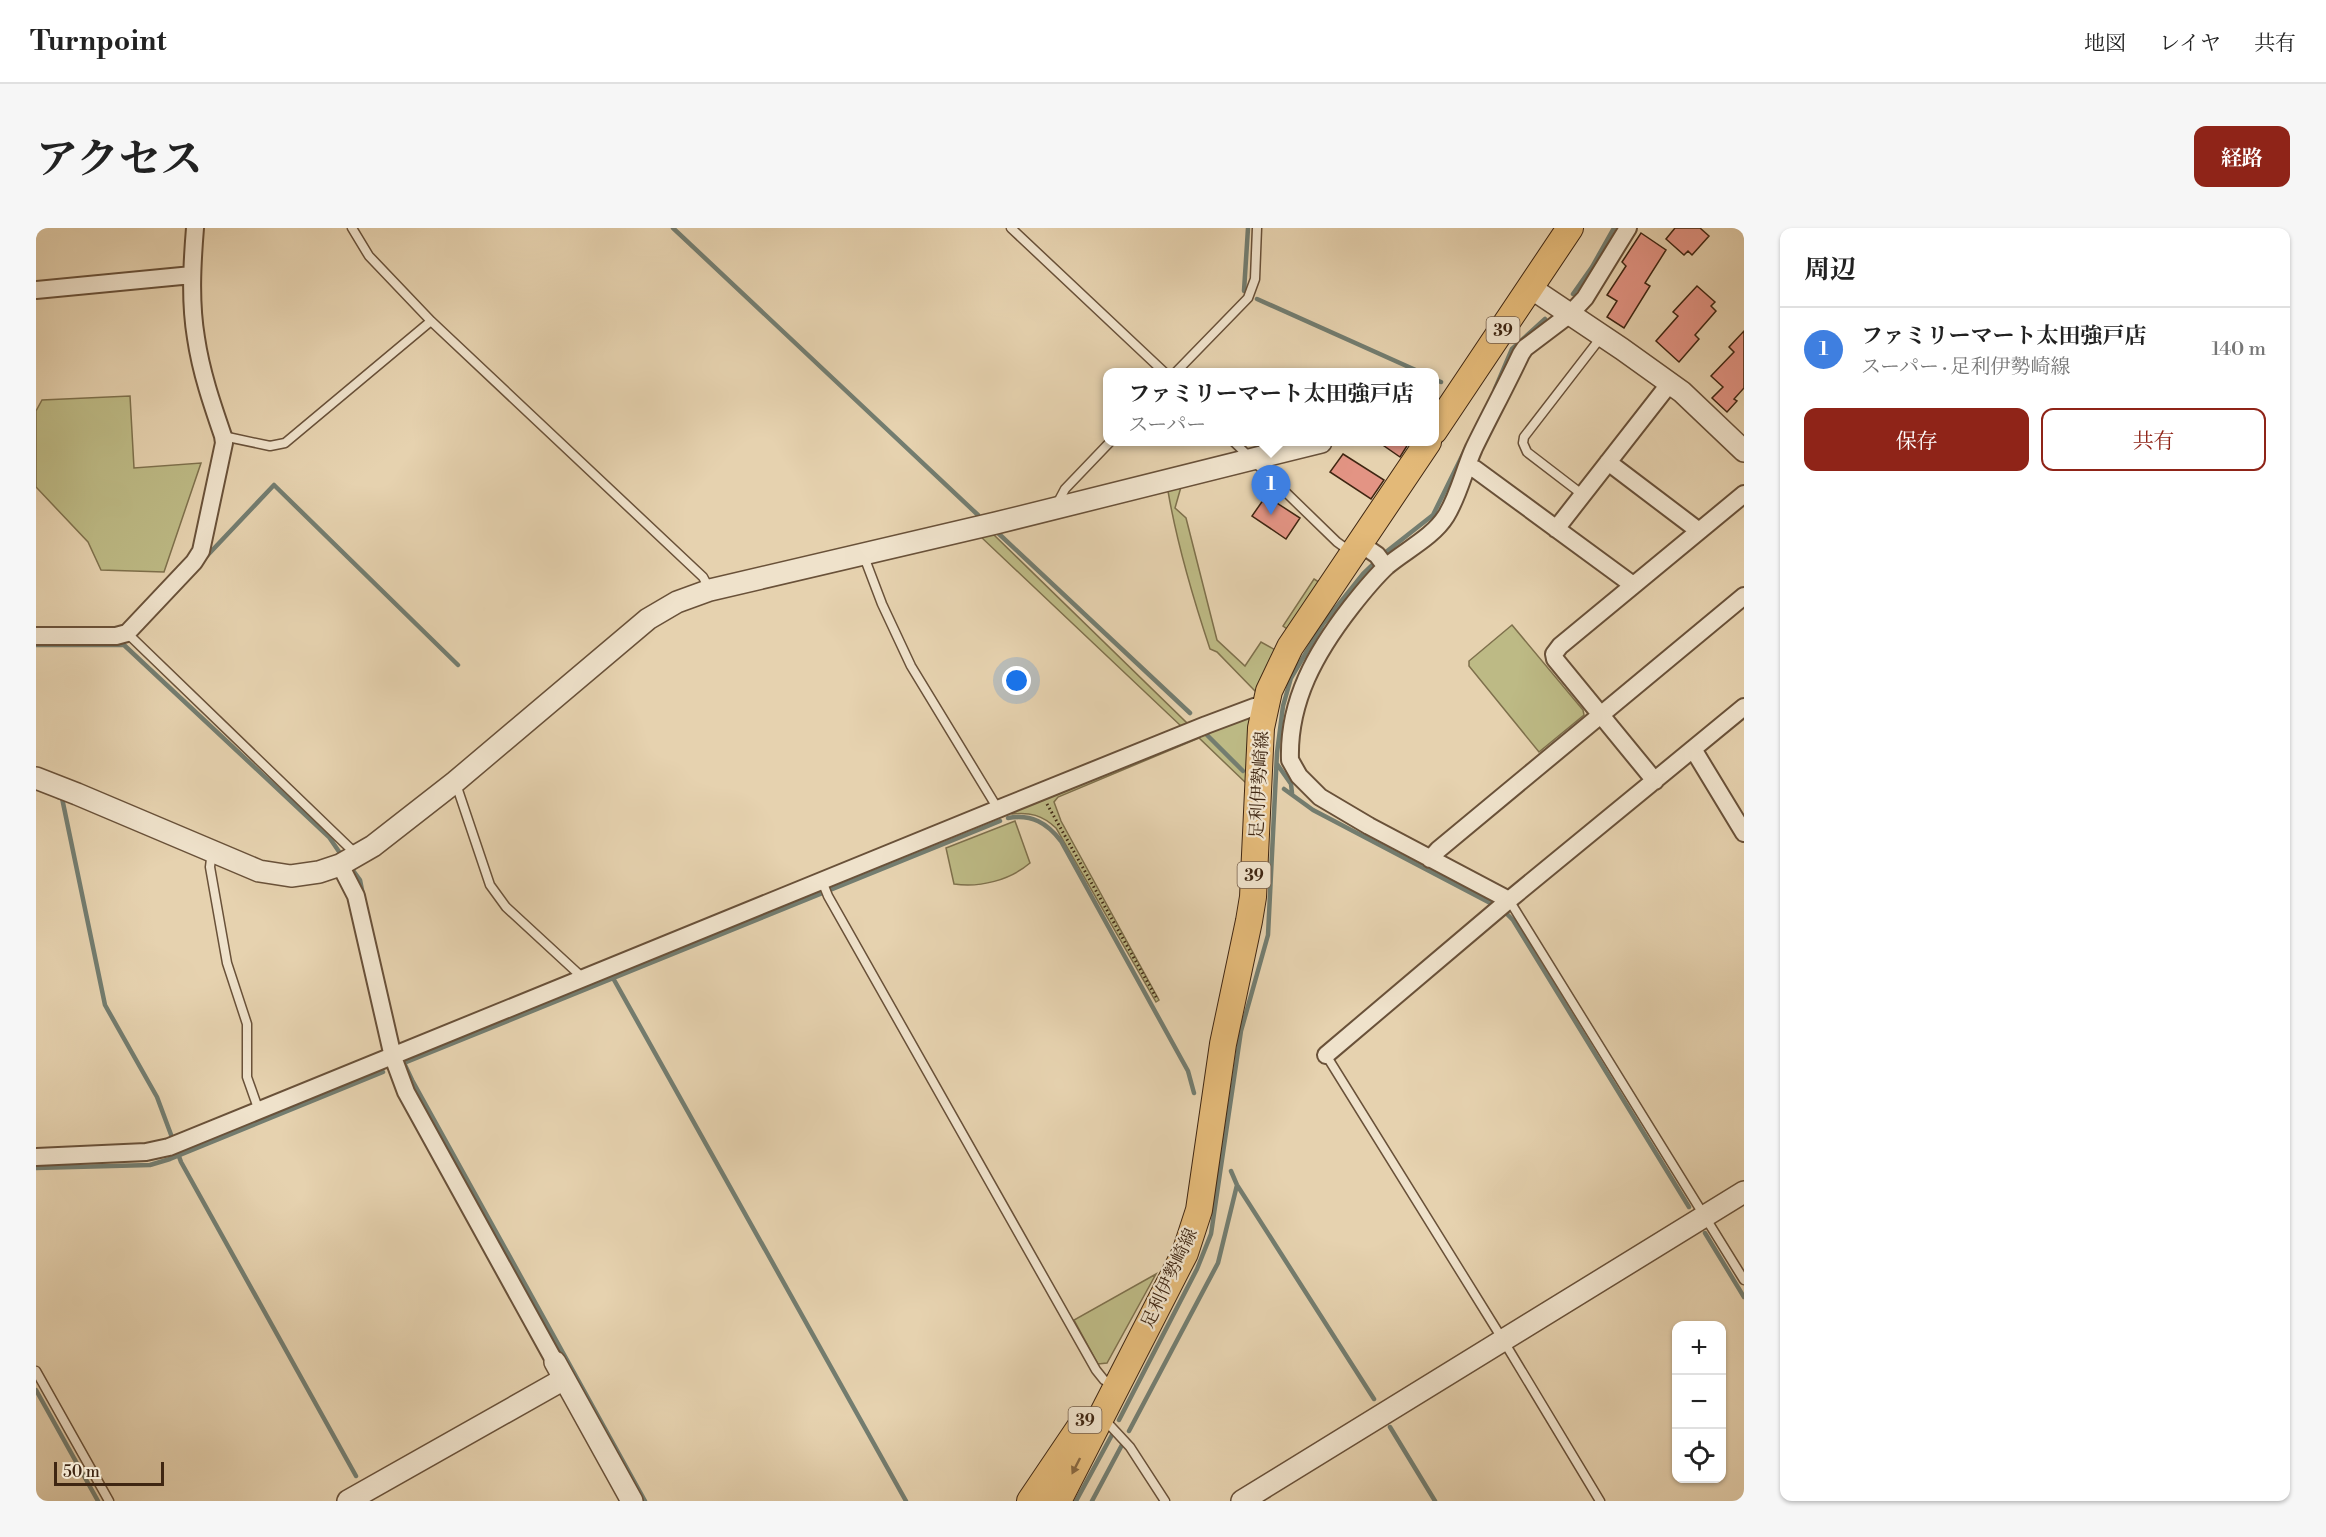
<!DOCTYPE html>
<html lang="ja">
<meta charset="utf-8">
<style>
:root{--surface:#fff;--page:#f6f6f6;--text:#222;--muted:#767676;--line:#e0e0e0;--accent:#8f2418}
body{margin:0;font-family:"Libre Bodoni","Noto Serif JP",serif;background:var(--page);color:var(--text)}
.controls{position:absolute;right:18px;bottom:18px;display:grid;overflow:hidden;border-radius:12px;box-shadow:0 2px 4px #0004}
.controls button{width:54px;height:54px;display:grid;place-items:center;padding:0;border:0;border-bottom:2px solid var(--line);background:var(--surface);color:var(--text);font:30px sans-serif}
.scale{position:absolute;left:18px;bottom:15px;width:110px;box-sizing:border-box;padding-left:6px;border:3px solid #3f2612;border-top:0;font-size:16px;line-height:21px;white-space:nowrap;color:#3f2612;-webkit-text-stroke:4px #efe2cb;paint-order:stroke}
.you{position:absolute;left:981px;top:453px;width:21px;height:21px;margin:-15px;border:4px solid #fff;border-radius:50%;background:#1a73e8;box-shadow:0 0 0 9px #1a73e833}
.badge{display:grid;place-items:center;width:39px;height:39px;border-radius:50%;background:var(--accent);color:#fff;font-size:20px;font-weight:700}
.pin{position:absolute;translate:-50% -50px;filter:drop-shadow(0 2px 3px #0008)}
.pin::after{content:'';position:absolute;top:32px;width:21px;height:18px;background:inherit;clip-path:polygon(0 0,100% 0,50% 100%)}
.popup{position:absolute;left:1067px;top:140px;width:336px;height:78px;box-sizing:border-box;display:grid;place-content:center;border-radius:12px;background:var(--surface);filter:drop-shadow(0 2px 4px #0005);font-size:20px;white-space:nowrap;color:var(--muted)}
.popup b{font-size:22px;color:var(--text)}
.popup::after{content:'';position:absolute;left:50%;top:100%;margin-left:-12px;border:12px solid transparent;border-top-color:var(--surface)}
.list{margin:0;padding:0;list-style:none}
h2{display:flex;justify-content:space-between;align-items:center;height:78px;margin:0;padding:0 24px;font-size:26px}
h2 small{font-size:20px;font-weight:400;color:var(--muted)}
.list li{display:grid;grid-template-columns:39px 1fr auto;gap:18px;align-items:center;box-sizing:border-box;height:84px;padding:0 24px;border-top:2px solid var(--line)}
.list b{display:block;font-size:22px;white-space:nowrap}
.list p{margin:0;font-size:20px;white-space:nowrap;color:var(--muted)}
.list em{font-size:20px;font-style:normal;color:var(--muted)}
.actions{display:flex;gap:12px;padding:18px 24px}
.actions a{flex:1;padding:14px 0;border:2px solid var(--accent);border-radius:12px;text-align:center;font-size:21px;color:var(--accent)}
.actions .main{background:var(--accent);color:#fff}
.icon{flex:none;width:33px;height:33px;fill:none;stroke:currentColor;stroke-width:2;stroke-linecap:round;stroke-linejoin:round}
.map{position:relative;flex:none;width:1708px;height:1273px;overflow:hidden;border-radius:12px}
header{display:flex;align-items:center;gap:36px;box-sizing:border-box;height:84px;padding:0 30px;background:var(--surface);border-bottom:2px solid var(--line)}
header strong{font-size:28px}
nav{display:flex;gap:33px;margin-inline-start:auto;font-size:21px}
.intro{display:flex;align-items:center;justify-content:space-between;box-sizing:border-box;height:144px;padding:0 36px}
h1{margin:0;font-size:42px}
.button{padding:15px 27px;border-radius:12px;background:var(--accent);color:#fff;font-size:21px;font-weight:700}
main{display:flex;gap:36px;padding:0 36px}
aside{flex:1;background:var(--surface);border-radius:12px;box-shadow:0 2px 4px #0004}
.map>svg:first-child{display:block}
.green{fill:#bdba85;stroke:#7e704c;stroke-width:1.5}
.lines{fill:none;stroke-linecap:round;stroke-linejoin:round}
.stream{stroke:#737d70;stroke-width:4.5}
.building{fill:#e39484;stroke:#3f2612;stroke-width:1.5}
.service-casing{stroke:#695139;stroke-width:11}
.minor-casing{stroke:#695139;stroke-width:20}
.tertiary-casing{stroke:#695139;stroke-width:24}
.primary-casing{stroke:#3f2612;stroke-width:28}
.path{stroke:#3f2612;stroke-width:3;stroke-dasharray:1.5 3;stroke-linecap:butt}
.service{stroke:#efe2cb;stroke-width:8}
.minor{stroke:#efe2cb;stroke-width:16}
.tertiary{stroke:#efe2cb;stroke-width:21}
.primary{stroke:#e3b978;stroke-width:26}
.oneway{fill:#896840}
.labels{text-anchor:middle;stroke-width:4.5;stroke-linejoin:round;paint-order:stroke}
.shield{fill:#efe2cb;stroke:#745e4a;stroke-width:1.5}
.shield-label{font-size:16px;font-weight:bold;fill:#3f2612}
.street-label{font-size:18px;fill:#3f2612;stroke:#efe2cb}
</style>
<header>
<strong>Turnpoint</strong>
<nav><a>地図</a><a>レイヤ</a><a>共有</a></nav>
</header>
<div class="intro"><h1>アクセス</h1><a class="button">経路</a></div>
<main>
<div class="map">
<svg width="1708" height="1273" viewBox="0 0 1708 1273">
<rect width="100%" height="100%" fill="#e6d2af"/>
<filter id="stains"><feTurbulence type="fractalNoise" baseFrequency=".00333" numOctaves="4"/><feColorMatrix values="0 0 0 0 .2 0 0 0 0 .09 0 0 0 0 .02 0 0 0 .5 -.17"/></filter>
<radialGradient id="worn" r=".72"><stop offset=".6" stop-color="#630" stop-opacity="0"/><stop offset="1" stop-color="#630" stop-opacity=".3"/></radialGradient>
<path class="green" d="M94,168L98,240L165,235L128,344L65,342L52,314L0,259V183L6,172Z
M1145,259L1139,280L1150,290L1181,412L1209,438L1225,414L1243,424L1220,464L1181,424L1174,421C1157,370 1141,316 1132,263Z
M957,306L1153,497L1146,499L945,309Z
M1278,351L1286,356L1254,403L1247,398Z
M1476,397L1547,482L1548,487L1503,524L1433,438V433Z
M1219,484L1211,556L1163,510L1022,569L1018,574L1025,593L1123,772L1120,774L1020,600C1006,587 994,584 976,586L974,583Z
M979,593L994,635C974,652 944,660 918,656L910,620Z
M1120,1046L1071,1135L1062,1136L1038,1092Z"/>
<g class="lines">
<path class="stream" d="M637,0L942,287
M1208,63L1212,0
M1537,66L1556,39L1578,0
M1221,71L1384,144
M1398,151L1405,154
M1459,161L1476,121L1509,91
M962,305L1154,485
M168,331L238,257L422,437
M0,417H88L293,609L306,628
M1171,507L1207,543
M1241,536L1255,556L1256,565
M1248,561L1277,582L1460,678
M22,569L26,570L69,777L121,869L137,912
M972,590C996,586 1011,595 1025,613L1152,843L1158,865
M313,637L324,652L327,667
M1467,682L1477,692L1653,979
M577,750L870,1273
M140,920L145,934L320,1248
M0,940L114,937L134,931L347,844
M1195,943L1201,957L1338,1171
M1669,1005L1708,1069
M0,1162L62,1273
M1083,1192L1161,1041L1175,1006L1205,803L1232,707L1241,525L1247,478L1255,450L1287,396L1327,346L1350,324L1397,287L1430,220
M1354,1199L1399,1273
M1093,1203L1182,1035L1201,957
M609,1273L376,852L368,835L964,593
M1040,1273L1077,1205
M1056,1273L1087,1215"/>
</g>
<path class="building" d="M1639,0H1664L1673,8L1656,27L1652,23L1648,27L1630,11Z
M1605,5L1630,22L1609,55L1614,58L1588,100L1571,89L1581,73L1571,67L1590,38L1586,34Z
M1661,58L1679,74L1675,78L1680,83L1659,107L1663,111L1643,134L1620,113L1642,88L1637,84Z
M1708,103V160L1698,171L1701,173L1691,184L1676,170L1687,159L1675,148L1698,124L1693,119Z
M1341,213H1374L1364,229Z
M1307,226L1348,252L1335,271L1294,244Z
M1230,268L1264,290L1250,311L1216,288Z"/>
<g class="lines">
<defs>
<path id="service" d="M316,0L333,28L395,93L667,349L674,362
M975,0L1128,144
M1140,144L1212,70L1219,51L1221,0
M187,208L234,218L249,215L395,93
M1198,214L1301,314L1315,324
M1547,267L1491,224L1487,215L1488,209L1566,108
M1021,276L1029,261L1074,214
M827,326L846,376L875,438L962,581
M91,405L321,627
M420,556L454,657L470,679L547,750
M176,623L174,639L191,735L211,796V849L223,883
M786,653L792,668L1060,1142L1068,1152L1074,1154
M1473,672L1708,1052
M1290,827L1467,1112L1564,1273
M0,1143L73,1273
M1068,1191L1094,1219L1129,1273"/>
<path id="minor" d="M0,62L156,47
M1572,234L1663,303
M1431,238L1439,241L1597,357
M1520,301L1634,155
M1325,316L1341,327L1350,339
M0,408H80L91,405L158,334L165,323L188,215L187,208C176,176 165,144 160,110C154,74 156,37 159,0
M1657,521L1708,605
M1619,553L1519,431L1518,426L1524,418L1708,266
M1394,631L1402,622L1708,368
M304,637L320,668L357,829L370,864L519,1134
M1473,672L1333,598L1284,569L1263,548L1254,532C1252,473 1280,424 1315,379C1326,365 1338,350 1351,338C1370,322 1397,309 1410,288C1423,267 1428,242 1438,220C1453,189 1470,158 1485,126L1489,120L1534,86L1549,70L1592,0
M1290,827L1473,672L1708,479
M0,929L110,924L133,919L962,581L1170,497L1218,479L1229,478"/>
<path id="tertiary" d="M1495,60L1586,121L1646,164L1708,223
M0,550L41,566L223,643L255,648L283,644L304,637L337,618L419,554L612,391L641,374L674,362L960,295L1285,214
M519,1134L596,1273
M312,1273L528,1151
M1206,1273L1708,964"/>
<path id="primary" d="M1398,203L1534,0
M994,1273L1048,1193
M1022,1273L1149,1025L1163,982L1187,816L1213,693L1217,669L1225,500L1233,463L1254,419L1392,214"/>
</defs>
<use href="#service" class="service-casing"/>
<use href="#minor" class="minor-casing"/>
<use href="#tertiary" class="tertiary-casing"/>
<use href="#primary" class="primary-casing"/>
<path class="path" d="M1011,576L1121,771"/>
<use href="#service" class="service"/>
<use href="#minor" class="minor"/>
<use href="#tertiary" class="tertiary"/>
<use href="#primary" class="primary"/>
</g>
<defs><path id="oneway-solid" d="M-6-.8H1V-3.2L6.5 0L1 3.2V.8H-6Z" transform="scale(1.5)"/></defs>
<use class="oneway" href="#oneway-solid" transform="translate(1040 1238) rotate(117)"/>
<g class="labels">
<g class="shield">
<rect x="1450.5" y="89" width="33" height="26" rx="4.5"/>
<rect x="1201.5" y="634" width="33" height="26" rx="4.5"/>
<rect x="1032.5" y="1179" width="33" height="26" rx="4.5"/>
</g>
<g class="shield-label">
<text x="1467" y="108">39</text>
<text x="1218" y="653">39</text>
<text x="1049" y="1198">39</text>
</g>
<g class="street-label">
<text transform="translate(1223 557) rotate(-87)" y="6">足利伊勢崎線</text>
<text transform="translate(1133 1050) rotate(-65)" y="6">足利伊勢崎線</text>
</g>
</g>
<rect width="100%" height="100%" filter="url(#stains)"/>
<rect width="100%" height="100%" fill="url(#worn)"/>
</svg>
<div class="controls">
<button>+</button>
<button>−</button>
<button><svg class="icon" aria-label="locate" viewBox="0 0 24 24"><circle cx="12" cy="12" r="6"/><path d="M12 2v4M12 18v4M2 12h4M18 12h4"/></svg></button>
</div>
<div class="scale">50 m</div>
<div class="you"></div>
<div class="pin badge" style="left:1235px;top:287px;background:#3f7fe0">1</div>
<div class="popup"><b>ファミリーマート太田強戸店</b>スーパー</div>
</div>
<aside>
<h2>周辺<small></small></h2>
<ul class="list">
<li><span class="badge" style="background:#3f7fe0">1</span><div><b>ファミリーマート太田強戸店</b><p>スーパー · 足利伊勢崎線</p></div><em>140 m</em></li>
</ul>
<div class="actions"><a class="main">保存</a><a>共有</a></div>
</aside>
</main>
